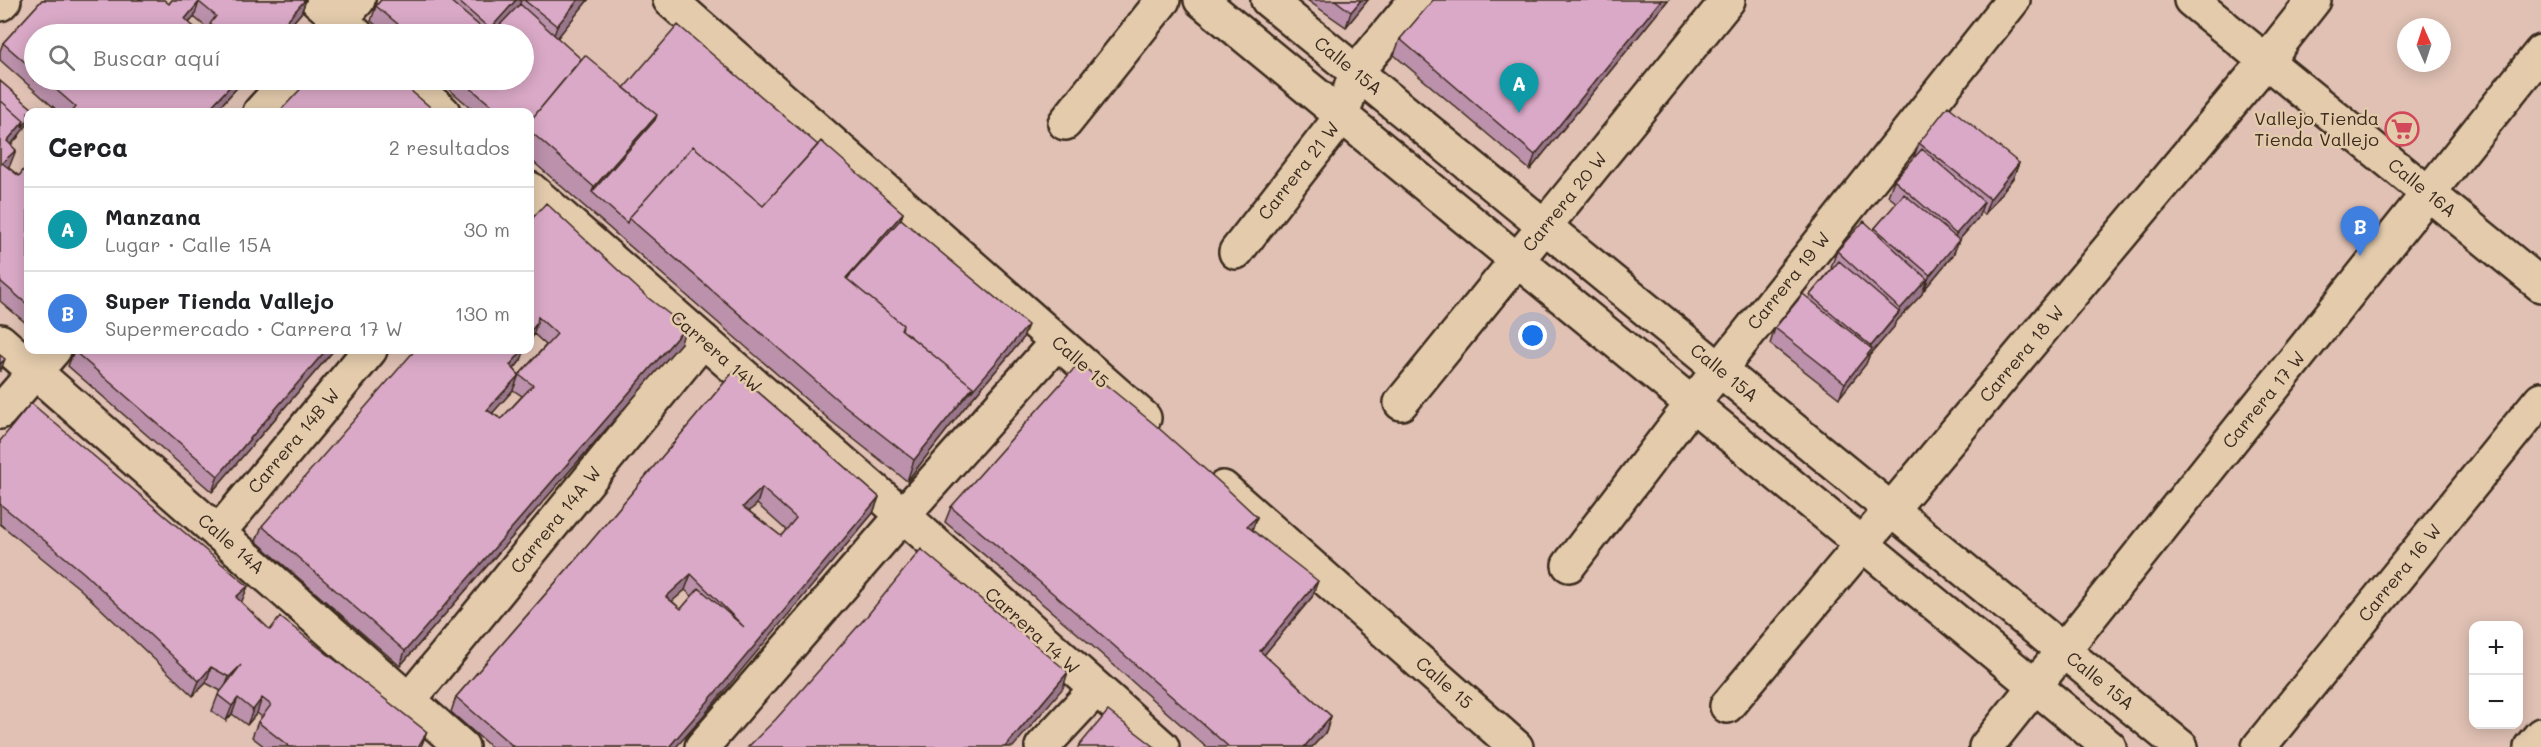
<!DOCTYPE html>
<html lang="es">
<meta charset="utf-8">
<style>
:root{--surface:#fff;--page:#f6f6f6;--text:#202124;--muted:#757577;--line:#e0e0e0;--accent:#0f766e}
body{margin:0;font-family:Mali,sans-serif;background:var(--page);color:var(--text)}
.controls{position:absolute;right:18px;bottom:18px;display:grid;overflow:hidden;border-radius:12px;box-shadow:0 3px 15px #0003}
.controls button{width:54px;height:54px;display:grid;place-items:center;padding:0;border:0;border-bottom:2px solid var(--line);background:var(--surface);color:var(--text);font:30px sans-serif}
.compass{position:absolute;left:2397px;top:18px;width:54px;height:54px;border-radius:50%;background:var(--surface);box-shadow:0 3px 15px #0003;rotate:357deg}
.you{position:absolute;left:1533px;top:336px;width:21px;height:21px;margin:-15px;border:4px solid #fff;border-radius:50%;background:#1a73e8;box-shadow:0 0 0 9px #1a73e833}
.badge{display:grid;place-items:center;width:39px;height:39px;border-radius:50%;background:var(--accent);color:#fff;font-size:20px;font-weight:700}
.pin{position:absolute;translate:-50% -50px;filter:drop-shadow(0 2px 3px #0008)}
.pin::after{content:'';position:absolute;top:32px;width:21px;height:18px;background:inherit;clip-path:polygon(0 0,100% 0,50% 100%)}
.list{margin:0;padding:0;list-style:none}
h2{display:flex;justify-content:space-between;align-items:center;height:78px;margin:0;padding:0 24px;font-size:26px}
h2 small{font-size:20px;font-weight:400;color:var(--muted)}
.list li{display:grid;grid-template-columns:39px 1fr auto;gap:18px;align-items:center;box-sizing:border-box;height:84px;padding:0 24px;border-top:2px solid var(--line)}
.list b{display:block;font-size:22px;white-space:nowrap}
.list p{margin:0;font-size:20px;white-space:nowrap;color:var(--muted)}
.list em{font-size:20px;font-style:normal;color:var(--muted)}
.icon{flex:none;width:33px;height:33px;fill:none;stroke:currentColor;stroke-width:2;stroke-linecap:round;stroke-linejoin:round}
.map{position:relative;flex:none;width:2541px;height:747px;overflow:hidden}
.search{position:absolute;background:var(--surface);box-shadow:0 3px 15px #0003;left:24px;top:24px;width:510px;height:66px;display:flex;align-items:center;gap:15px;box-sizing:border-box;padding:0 21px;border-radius:33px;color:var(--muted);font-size:22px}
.panel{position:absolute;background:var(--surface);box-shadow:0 3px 15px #0003;left:24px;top:108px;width:510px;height:246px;border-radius:12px}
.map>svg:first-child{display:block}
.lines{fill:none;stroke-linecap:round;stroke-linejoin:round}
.minor-casing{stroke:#3b2a1e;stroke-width:38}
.minor{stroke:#e3cbac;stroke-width:33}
.wall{fill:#bb91ab;stroke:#3b2a1e;stroke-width:1.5;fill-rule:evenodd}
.shaded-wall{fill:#99768b;stroke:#3b2a1e;stroke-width:1.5}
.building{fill:#daa9c7;stroke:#3b2a1e;stroke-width:1.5;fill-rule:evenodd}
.labels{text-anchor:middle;stroke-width:5;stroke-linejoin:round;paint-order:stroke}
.street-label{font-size:18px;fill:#3b2a1e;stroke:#e3cbac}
.poi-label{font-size:18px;fill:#3b2a1e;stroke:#e3cbac;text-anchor:end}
</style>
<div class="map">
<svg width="2541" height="747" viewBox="0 0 2541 747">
<rect width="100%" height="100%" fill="#e0c1b4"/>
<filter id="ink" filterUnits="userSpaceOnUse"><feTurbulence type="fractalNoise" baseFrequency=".0167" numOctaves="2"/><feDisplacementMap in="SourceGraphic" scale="12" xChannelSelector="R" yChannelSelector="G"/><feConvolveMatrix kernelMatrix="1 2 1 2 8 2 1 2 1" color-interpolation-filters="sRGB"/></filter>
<g filter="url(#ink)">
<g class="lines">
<defs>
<path id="minor" d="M317,0L356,34
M670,0L1144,418
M1201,0L2109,747
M1268,0L2181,747
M2191,0L2541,285
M0,4L4,0
M328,34L358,0
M406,80L443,112
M260,112L289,80
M1065,123L1163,0
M530,189L903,515L1162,747
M1236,252L1342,116L1356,72L1416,0
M0,341L462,747
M1401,403L1728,0
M0,412L54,350
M1223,488L1516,747
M218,533L370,350
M1569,565L1692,404L2013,0
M409,700L703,340
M1727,706L2266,61L2314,0
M702,747L903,515L1057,342
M1042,747L1096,689
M1986,747L2541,52
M2259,747L2541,399
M2531,747L2541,735"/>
</defs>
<use href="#minor" class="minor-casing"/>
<use href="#minor" class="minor"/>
</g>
<path class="wall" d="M42,0H164L169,4L172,0H306L301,13L283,34H206L208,29L194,17L189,23L202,34H34V80H244L215,112H59L0,60V51L3,43Z
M381,0H588L557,38L581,59L624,88L818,145L903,213L901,219L1022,340L965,407L907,481L832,422L530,159V112H476L438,80H524V34H386L371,21L376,6Z
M1307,0H1368L1346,27Z
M1668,0L1530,170L1394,55L1400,39Z
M0,81L35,111V112H28L19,136L11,145L10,165L8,167L19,176L28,165V323L27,324L0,301Z
M1919,143L2019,163L2013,178L1984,215L1980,211L1978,218L1959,240L1953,255L1924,290L1923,289L1922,294L1895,323L1894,327L1869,356L1866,364L1839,398L1770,344L1775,328L1809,299L1810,295L1832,268L1831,267L1837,251L1874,231L1875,228L1897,203L1888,196L1894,180L1913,159Z
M530,221L681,343L400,666L256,541L262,526L521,360L514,369L519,375L546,345L534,334L532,338L530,341ZM513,390L522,396L501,419L492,413Z
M334,350L212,492L68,366L74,351L215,353Z
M734,371L879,497L873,513L676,747H491L451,712L456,697L583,551ZM757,504L786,530L781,536L749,511ZM685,590L692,596L681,609L672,601Z
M0,441L248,586L241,602L270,630L421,747H265L252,737L258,722L262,717L257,713L247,725L232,714L226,721L212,711L218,695L221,691L206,683L193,696L79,588L0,524Z
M951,507L1257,517L1252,530L1312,597L1264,655L1331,716L1326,732L1312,747H1206L1090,644L945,522Z"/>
<path class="shaded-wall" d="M305,0H306L301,13L283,34H275Z
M516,0H521L518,10L496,34H489L490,29Z
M578,0H588L550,47L557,26Z
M1361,0H1368L1346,27L1351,12Z
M1661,0H1668L1530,170L1535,155Z
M199,2L194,17L179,34L185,19Z
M236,80H244L215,112H206Z
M657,115L649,136L592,192L594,187Z
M28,120V124L1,157L7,141L24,121Z
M16,150L10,165L0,175L2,163Z
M2019,163L2013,178L1984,215L1990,199Z
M1984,202L1978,218L1959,240L1953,255L1924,290L1930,275L1951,249L1956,234Z
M903,213L895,234L848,287L846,278Z
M1927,279L1922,294L1895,323L1894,327L1869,356L1866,364L1839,398L1845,383L1868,354L1871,346L1899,313L1900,309Z
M537,323L532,338L530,341V332Z
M1028,325L1022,340L965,407L907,481L914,460L973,387Z
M686,327L681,343L400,666L405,651Z
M326,350H334L212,492L218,476Z
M523,350H525L521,360L505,380L510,365Z
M5,359L0,372V364Z
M519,375L513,390L481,426L487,410Z
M762,488L757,504L738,522L743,507Z
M879,497L873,513L694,727L676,747H669Z
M1257,517L1251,533L1247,526Z
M691,574L685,590L660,612L666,597Z
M1318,581L1312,597L1254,667L1260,651Z
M248,586L242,601L231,613L236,597Z
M241,665L223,692L229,677Z
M211,667L206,683L193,696L199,681Z
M1068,672L1063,688L1013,747H1005Z
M238,698L232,714L226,721L232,706Z
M262,698L257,713L247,725L253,710Z
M1331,716L1326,732L1312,747H1304Z
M427,732L421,747H418Z"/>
<path class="building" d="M42,0H164L169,4L172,0H305L275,34H210L215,28L210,24L216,16L199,2L185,19L202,34H34V70L3,43Z
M381,0H449L489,34H410L376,6Z
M457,0H516L490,29Z
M524,0H578L557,26Z
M1335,0H1361L1351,12Z
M1433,0H1661L1535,155L1400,39Z
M520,4L581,59L530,121V112H499L461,80H524V34H491Z
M678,25L818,145L763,206L693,146L629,218L627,223L592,192L655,120L657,115L624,88Z
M585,55L657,115L594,187L530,131V121Z
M45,80H236L206,112H72L76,107Z
M309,80H398L436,112H279Z
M0,81L35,111L34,112H28V120L22,128L24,121L0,100Z
M0,100L24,121L7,141L16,150L2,163L19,176L28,164V305L0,281Z
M1948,106L2019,163L1990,199L1919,143Z
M821,141L903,213L846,278L903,325L901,329L973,387L914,460L840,402L629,218L693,146L763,206Z
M1922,149L1984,202L1956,234L1894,180Z
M1904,194L1959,240L1930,275L1875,228Z
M546,203L647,297L686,327L405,651L262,526L415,350H523L510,365L519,375L557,334L538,317L537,323L530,332V221ZM519,375L533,385L501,419L487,410Z
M901,219L1028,325L971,392L973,387L902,330L903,325L847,279Z
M1864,221L1927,279L1900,309L1837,251Z
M1839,261L1899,312L1871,346L1810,295Z
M1803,294L1872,349L1845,383L1775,328Z
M75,350H211L215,353L218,350H326L218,476L74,351Z
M0,355L5,359L0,364Z
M1079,363L1154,424L1224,486L1257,517L1247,526L1318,581L1260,651L1331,716L1304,747H1229L1095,629L951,507Z
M734,371L879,497L699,712L669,747H514L456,697L583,551ZM762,488L796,518L781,536L743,507ZM691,574L744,627L699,588L681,609L666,597Z
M31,403L248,586L236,597L270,630L280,617L427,732L418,747H290L258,722L271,705L262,698L253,710L238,698L232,706L218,695L241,665L229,677L211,667L199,681L84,573L0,504V441Z
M921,549L1068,672L1005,747H748L776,719L867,616Z
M1108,711L1155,747H1078Z"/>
</g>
<defs>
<symbol id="supermarket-ring" viewBox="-11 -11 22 22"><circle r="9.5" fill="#e3cbac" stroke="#d1495b" stroke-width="1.5"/><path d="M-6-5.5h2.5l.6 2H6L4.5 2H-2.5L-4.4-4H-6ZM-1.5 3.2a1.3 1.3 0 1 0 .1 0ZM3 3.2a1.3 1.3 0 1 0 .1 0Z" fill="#d1495b"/></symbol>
</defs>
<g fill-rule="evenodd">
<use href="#supermarket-ring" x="2383" y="110" width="38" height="38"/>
</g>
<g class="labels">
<g class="street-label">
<text transform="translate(1348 66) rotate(39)" y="6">Calle 15A</text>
<text transform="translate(1299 171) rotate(-52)" y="6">Carrera 21 W</text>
<text transform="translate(2422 188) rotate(39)" y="6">Calle 16A</text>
<text transform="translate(1565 202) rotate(-51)" y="6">Carrera 20 W</text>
<text transform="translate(1789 281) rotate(-51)" y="6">Carrera 19 W</text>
<text transform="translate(716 352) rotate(41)" y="6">Carrera 14W</text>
<text transform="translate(2022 354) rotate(-50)" y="6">Carrera 18 W</text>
<text transform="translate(1080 362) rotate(41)" y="6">Calle 15</text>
<text transform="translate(1724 373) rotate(39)" y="6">Calle 15A</text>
<text transform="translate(2264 400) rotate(-51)" y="6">Carrera 17 W</text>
<text transform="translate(294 441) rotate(-50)" y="6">Carrera 14B W</text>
<text transform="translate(556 520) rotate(-51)" y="6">Carrera 14A W</text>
<text transform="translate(231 544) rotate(41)" y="6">Calle 14A</text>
<text transform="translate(2400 573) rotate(-51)" y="6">Carrera 16 W</text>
<text transform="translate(1032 631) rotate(42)" y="6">Carrera 14 W</text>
<text transform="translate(2100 681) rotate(39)" y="6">Calle 15A</text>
<text transform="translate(1444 683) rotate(41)" y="6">Calle 15</text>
</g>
<g class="poi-label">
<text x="2379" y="125">Vallejo Tienda<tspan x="2379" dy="21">Tienda Vallejo</tspan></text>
</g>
</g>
</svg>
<div class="controls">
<button>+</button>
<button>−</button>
</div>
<svg class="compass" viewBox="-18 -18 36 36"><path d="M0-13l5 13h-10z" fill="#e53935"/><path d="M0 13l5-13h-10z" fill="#757577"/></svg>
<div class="you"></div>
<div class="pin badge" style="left:1519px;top:113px;background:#0f9aa8">A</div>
<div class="pin badge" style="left:2360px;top:256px;background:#3f7fe0">B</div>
<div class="search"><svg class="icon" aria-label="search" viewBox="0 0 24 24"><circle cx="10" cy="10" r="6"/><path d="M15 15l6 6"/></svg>Buscar aquí</div>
<section class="panel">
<h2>Cerca<small>2 resultados</small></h2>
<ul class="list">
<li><span class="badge" style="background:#0f9aa8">A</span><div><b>Manzana</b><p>Lugar · Calle 15A</p></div><em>30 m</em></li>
<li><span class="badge" style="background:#3f7fe0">B</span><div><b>Super Tienda Vallejo</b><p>Supermercado · Carrera 17 W</p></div><em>130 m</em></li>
</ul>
</section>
</div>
